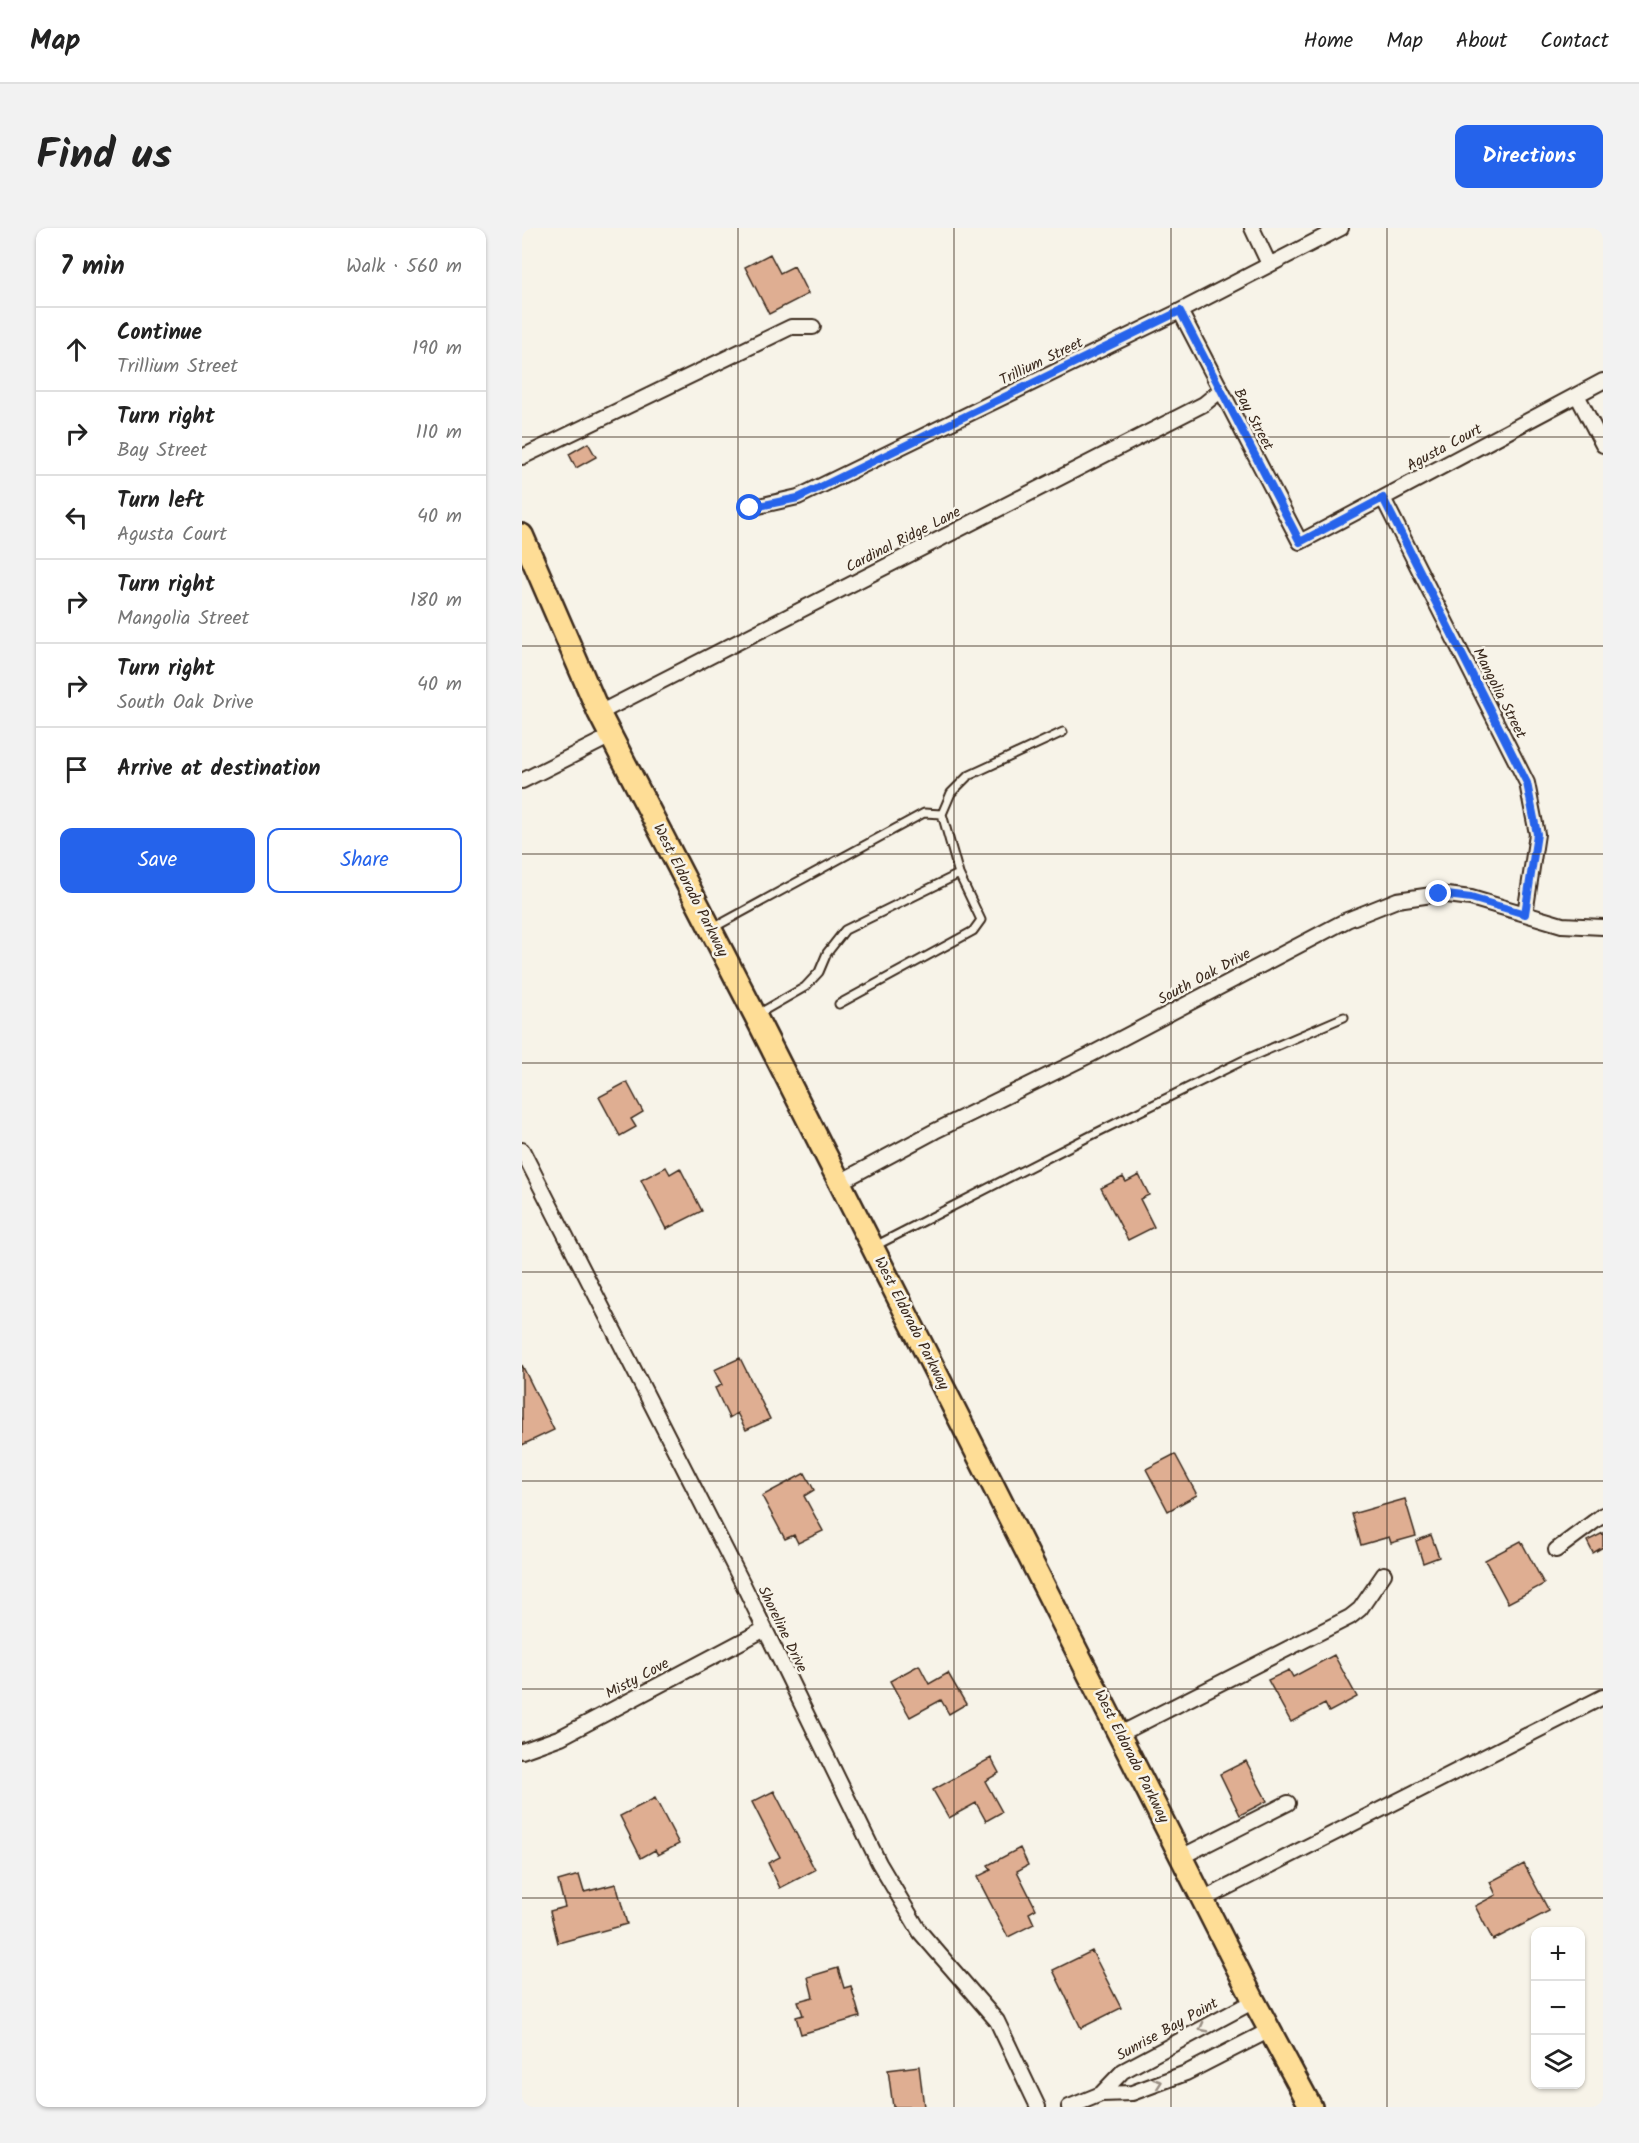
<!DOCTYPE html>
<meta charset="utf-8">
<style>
:root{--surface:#fff;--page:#f2f2f2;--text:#222;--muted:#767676;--line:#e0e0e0;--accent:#2563eb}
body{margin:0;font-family:Kalam,sans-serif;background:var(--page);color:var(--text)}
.controls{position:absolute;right:18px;bottom:18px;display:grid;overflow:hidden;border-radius:12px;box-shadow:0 2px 4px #0004}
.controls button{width:54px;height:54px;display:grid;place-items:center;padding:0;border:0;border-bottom:2px solid var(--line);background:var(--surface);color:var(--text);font:30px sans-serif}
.stop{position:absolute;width:18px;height:18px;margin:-14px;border:4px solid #2563eb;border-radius:50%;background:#fff}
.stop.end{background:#2563eb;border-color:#fff;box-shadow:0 2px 6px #0008}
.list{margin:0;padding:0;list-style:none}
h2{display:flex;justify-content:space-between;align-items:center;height:78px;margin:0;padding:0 24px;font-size:26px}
h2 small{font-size:20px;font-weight:400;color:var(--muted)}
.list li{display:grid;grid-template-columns:39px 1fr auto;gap:18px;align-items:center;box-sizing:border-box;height:84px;padding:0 24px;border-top:2px solid var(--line)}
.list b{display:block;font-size:22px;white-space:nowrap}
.list p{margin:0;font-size:20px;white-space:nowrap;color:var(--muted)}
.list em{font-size:20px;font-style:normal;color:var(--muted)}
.actions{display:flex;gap:12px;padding:18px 24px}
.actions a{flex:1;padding:14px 0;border:2px solid var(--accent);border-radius:12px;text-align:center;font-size:21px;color:var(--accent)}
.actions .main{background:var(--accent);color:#fff}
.icon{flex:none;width:33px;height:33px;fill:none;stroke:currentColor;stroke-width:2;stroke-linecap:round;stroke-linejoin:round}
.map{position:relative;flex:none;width:1081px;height:1879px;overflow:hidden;border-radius:12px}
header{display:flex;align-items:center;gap:36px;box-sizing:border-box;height:84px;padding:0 30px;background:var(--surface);border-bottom:2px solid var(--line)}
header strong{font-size:28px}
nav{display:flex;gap:33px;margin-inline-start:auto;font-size:21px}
.intro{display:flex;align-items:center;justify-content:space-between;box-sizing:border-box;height:144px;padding:0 36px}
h1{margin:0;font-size:42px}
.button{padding:15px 27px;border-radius:12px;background:var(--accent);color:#fff;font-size:21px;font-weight:700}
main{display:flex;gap:36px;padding:0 36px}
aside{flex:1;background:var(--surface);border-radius:12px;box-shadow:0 2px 4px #0004}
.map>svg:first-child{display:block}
.building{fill:#dfae92;stroke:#3b2a1e;stroke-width:1.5}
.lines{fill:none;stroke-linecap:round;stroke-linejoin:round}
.service-casing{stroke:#3b2a1e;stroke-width:11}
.minor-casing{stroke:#3b2a1e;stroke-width:18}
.primary-casing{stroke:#3b2a1e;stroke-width:26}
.service{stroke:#f7f3e8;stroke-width:7}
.minor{stroke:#f7f3e8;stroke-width:14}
.primary{stroke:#fedd96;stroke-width:21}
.oneway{stroke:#998e83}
.route{stroke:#2563eb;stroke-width:8}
.grid{fill:none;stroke:#3b2a1e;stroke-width:1.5;stroke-opacity:0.55}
.labels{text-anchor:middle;stroke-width:5;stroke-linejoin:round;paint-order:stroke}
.street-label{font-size:15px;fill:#3b2a1e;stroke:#f7f3e8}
</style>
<header>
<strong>Map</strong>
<nav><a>Home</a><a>Map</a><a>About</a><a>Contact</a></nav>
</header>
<div class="intro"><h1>Find us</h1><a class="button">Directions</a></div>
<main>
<aside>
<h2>7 min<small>Walk · 560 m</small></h2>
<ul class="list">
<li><svg class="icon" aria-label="ahead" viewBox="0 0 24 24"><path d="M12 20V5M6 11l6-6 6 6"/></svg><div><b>Continue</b><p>Trillium Street</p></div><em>190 m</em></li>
<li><svg class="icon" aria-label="right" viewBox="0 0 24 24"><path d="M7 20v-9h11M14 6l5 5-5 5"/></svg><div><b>Turn right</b><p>Bay Street</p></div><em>110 m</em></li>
<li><svg class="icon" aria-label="left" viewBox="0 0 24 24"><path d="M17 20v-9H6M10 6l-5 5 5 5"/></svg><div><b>Turn left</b><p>Agusta Court</p></div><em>40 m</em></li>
<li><svg class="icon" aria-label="right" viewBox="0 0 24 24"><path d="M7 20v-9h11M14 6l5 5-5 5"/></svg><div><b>Turn right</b><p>Mangolia Street</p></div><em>180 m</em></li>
<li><svg class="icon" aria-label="right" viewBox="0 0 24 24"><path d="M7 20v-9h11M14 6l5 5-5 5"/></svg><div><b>Turn right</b><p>South Oak Drive</p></div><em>40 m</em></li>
<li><svg class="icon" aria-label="arrive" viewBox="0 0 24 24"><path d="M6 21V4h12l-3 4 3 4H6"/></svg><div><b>Arrive at destination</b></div></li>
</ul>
<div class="actions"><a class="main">Save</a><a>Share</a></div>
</aside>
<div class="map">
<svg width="1081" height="1879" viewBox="0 0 1081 1879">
<rect width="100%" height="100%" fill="#f7f3e8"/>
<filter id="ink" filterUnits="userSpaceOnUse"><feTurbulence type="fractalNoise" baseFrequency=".0167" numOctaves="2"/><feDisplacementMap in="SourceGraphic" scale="12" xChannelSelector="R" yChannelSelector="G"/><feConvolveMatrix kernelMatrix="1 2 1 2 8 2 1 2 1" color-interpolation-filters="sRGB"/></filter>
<g filter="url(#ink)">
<path class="building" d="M248,26L258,45L272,38L286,66L247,86L223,39Z
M66,215L74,229L54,240L47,226Z
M105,854L121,884L109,891L114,899L98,908L77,869Z
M144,939L148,946L158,940L180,983L144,1001L119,952Z
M617,947L627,967L618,971L632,999L606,1012L579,960L601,949L604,954Z
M218,1130L248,1191L224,1202L215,1185L207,1190L193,1160L200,1157L192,1142Z
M0,1137L32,1202L0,1217Z
M653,1226L675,1267L646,1283L624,1241Z
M283,1245L292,1262L282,1268L301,1303L276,1315L272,1307L263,1311L240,1268Z
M883,1271L894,1308L869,1315L867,1309L839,1317L830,1286Z
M1081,1305V1319L1071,1325L1065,1313Z
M909,1307L917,1329L901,1335L894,1313Z
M999,1313L1022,1356L986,1375L963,1332Z
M812,1427L835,1469L807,1484L803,1476L769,1494L746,1452L767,1442L771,1449Z
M397,1437L407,1456L426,1445L444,1476L427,1486L419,1472L388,1489L368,1453Z
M469,1530L477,1545L463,1553L480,1584L464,1593L454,1575L427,1590L411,1562Z
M724,1533L745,1573L718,1587L698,1546Z
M252,1563L293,1642L258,1660L246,1635L258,1629L230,1574Z
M133,1570L157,1616L136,1627L133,1622L119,1630L98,1588Z
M498,1620L506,1637L495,1643L514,1681L507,1685L512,1696L486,1709L455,1649L469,1642L466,1637Z
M1002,1636L1027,1683L971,1712L953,1678L974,1667L968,1654Z
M57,1647L62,1664L94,1656L105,1696L36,1715L28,1683L43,1679L36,1653Z
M570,1723L599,1780L559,1800L531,1742Z
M316,1740L322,1760L329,1758L338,1789L279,1806L274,1789L281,1787L276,1773L291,1769L286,1749Z
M397,1838L402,1879H371L366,1842Z"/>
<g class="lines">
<defs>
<path id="service" d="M191,700L402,585L420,586
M317,776L451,703L459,692L437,646L420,586L429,565L446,548L541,504
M236,786L283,759L297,744L305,725L323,702L437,646
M353,1018L570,907L722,832L822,789"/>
<path id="minor" d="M730,0L747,36
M658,83L778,314L1081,153
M1055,167L1081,217
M0,229L269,99H291
M861,270L1005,555L1015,606L1003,686
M228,280L276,269L658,83L819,0
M77,485L682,176L698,163
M0,553L89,508
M0,922L221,1356L357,1635L398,1704L475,1793L516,1879
M318,954L413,903L568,827L825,692L875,672L917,666L949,670L1040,697L1081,699
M1034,1322L1081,1287
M598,1506L828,1389L838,1381L862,1346
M0,1523L39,1509L243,1401
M661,1628L766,1575
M682,1671L1081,1469
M579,1866L601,1843L732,1773
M547,1879L579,1866L610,1865L664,1845L748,1802"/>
<path id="primary" d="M0,307L77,485L233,787L732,1773L789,1879"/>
</defs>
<use href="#service" class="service-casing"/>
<use href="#minor" class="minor-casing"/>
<use href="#primary" class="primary-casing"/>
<use href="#service" class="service"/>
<use href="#minor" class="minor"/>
<use href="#primary" class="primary"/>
</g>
<defs><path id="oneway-chevron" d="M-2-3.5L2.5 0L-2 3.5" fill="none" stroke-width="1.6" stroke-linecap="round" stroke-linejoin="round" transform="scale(1.5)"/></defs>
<g class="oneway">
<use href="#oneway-chevron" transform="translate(681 1800) rotate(152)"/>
<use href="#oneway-chevron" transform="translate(636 1855) rotate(-20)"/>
</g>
</g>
<g class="lines" filter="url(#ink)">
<path class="route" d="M228,280L276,270L658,83L778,314L861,270L1005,555L1015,606L1003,686L949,670L917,666"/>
</g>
<path class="grid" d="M216,0V1879M432,0V1879M649,0V1879M865,0V1879M0,209H1081M0,418H1081M0,626H1081M0,835H1081M0,1044H1081M0,1253H1081M0,1461H1081M0,1670H1081"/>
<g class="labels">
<g class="street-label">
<text transform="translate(519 133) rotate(-26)" y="5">Trillium Street</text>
<text transform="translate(732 191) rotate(62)" y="5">Bay Street</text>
<text transform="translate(922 219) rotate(-28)" y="5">Agusta Court</text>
<text transform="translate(381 311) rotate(-27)" y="5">Cardinal Ridge Lane</text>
<text transform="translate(978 465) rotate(63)" y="5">Mangolia Street</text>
<text transform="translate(169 662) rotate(63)" y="5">West Eldorado Parkway</text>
<text transform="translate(682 748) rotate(-28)" y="5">South Oak Drive</text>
<text transform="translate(390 1095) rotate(63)" y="5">West Eldorado Parkway</text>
<text transform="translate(261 1401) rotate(64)" y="5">Shoreline Drive</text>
<text transform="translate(115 1450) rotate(-28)" y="5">Misty Cove</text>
<text transform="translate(610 1528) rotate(63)" y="5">West Eldorado Parkway</text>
<text transform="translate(645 1801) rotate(-29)" y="5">Sunrise Bay Point</text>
</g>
</g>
</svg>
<div class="controls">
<button>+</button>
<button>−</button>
<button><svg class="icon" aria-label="layers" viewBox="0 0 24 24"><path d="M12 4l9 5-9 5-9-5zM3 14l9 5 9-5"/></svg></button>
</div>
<div class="stop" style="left:228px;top:280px"></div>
<div class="stop end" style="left:917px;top:666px"></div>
</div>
</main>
